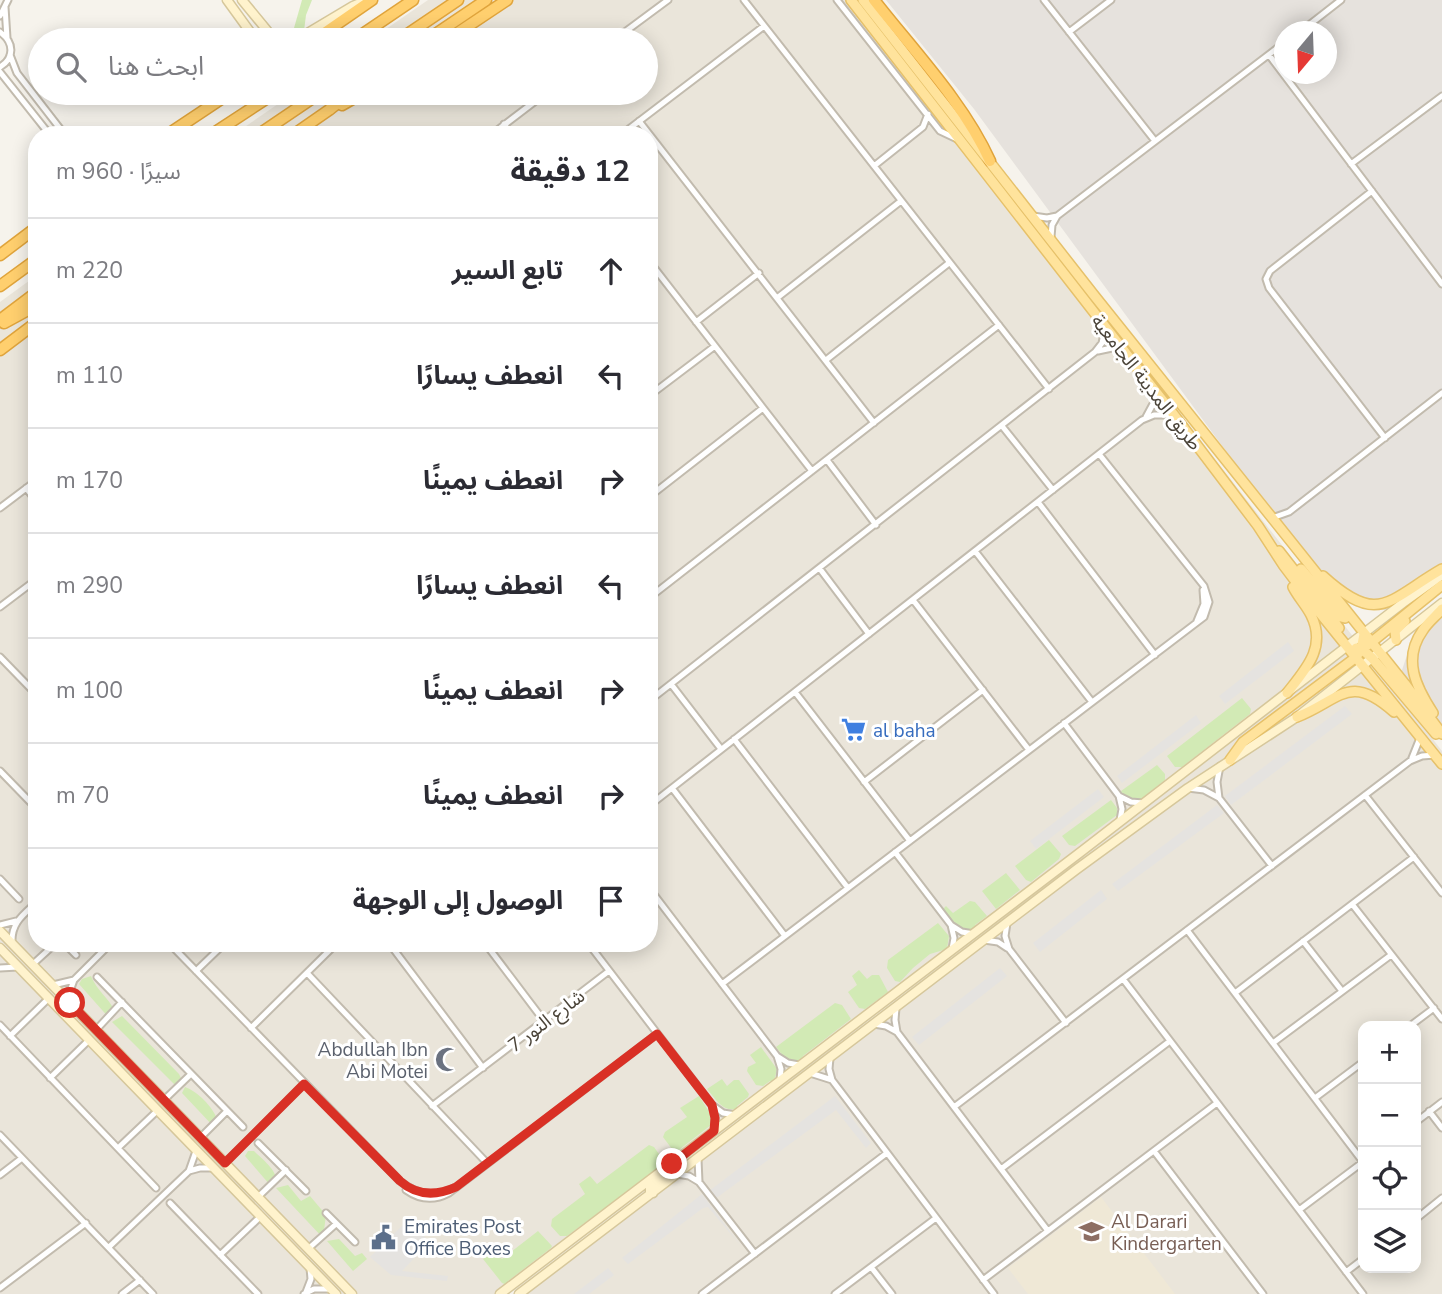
<!DOCTYPE html>
<html lang="ar">
<meta charset="utf-8">
<style>
:root{--surface:#fff;--page:#f2f2f3;--text:#2b2b33;--muted:#7c7c81;--line:#e1e1e2}
body{margin:0;font-family:"Nunito Sans","Noto Sans Arabic",sans-serif;background:var(--page);color:var(--text);direction:rtl}
.controls{position:absolute;right:21px;bottom:21px;display:grid;overflow:hidden;border-radius:14px;box-shadow:0 4px 18px #0003}
.controls button{width:63px;height:63px;display:grid;place-items:center;padding:0;border:0;border-bottom:2px solid var(--line);background:var(--surface);color:var(--text);font:35px sans-serif}
.compass{position:absolute;left:1274px;top:21px;width:63px;height:63px;border-radius:50%;background:var(--surface);box-shadow:0 4px 18px #0003;rotate:199deg}
.stop{position:absolute;width:21px;height:21px;margin:-16px;border:5px solid #d93025;border-radius:50%;background:#fff}
.stop.end{background:#d93025;border-color:#fff;box-shadow:0 2px 7px #0008}
.list{margin:0;padding:0;list-style:none}
h2{display:flex;justify-content:space-between;align-items:center;height:91px;margin:0;padding:0 28px;font-size:30px}
h2 small{font-size:23px;font-weight:400;color:var(--muted)}
.list li{display:grid;grid-template-columns:46px 1fr auto;gap:21px;align-items:center;box-sizing:border-box;height:105px;padding:0 28px;border-top:2px solid var(--line)}
.list b{display:block;font-size:26px;white-space:nowrap}
.list em{font-size:23px;font-style:normal;color:var(--muted)}
.icon{flex:none;width:38px;height:38px;fill:none;stroke:currentColor;stroke-width:2;stroke-linecap:round;stroke-linejoin:round}
.map{position:relative;flex:none;width:1442px;height:1294px;overflow:hidden;direction:ltr}
.search{position:absolute;background:var(--surface);box-shadow:0 4px 18px #0003;left:28px;top:28px;width:630px;height:77px;display:flex;align-items:center;gap:18px;box-sizing:border-box;padding:0 24px;border-radius:38px;color:var(--muted);font-size:26px}
.panel{position:absolute;background:var(--surface);box-shadow:0 4px 18px #0003;left:28px;top:126px;width:630px;height:826px;border-radius:28px;direction:rtl}
.map>svg:first-child{display:block}
.residential{fill:#eae5da;fill-rule:evenodd}
.industrial{fill:#e6e2dd;fill-rule:evenodd}
.education{fill:#efe8d6}
.green{fill:#d2eab5}
.parking{fill:#e5e3e0}
.lines{fill:none;stroke-linecap:round;stroke-linejoin:round}
.street-casing{stroke:#c2bbae;stroke-width:9}
.secondary-casing{stroke:#d6c79b;stroke-width:11}
.primary-casing{stroke:#e6c16a;stroke-width:12}
.highway-casing{stroke:#e0a43c;stroke-width:13}
.street{stroke:#fff;stroke-width:5}
.secondary{stroke:#fff3cd;stroke-width:8}
.primary{stroke:#ffe39c;stroke-width:9}
.highway{stroke:#ffcf6e;stroke-width:10}
.route{stroke:#d93025;stroke-width:9}
.labels{text-anchor:middle;stroke-width:6;stroke-linejoin:round;paint-order:stroke}
.street-label{font-size:19px;fill:#4b4439;stroke:#fff}
.shop-label{font-size:19px;fill:#366cbe;stroke:#fff;text-anchor:start}
.worship-label{font-size:19px;fill:#5b616d;stroke:#fff;text-anchor:end}
.education-label{font-size:19px;fill:#785e54;stroke:#fff;text-anchor:start}
.service-label{font-size:19px;fill:#4e5e75;stroke:#fff;text-anchor:start}
</style>
<div class="map">
<svg width="1442" height="1294" viewBox="0 0 1442 1294">
<rect width="100%" height="100%" fill="#f6f3ec"/>
<path class="residential" d="M428,0H858L1442,751V1294H513L783,1086L507,1294H0V302L37,275V943H649V135H233L294,93H646V40H370ZM1023,903L832,1049L908,989ZM1363,1026H1416V1268H1363Z"/>
<path class="industrial" d="M886,0H1442V568L1387,610L1357,607L1329,591L974,109ZM1284,32H1326V74H1284Z
M1442,602V734L1399,679L1419,619Z"/>
<path class="education" d="M1101,1197L1175,1294H1028L1008,1268Z"/>
<path class="green" d="M302,0H312L306,15L304,31L292,35Z
M1242,698L1251,709L1250,714L1182,767H1175L1167,756Z
M1157,765L1165,774V780L1145,796L1142,801L1135,803L1124,797L1121,791Z
M1111,800L1117,808V815L1075,846L1069,845L1062,836Z
M1049,840L1061,854L1059,859L1031,882L1026,880L1015,866Z
M1006,873L1020,890L996,909L982,891Z
M970,901L975,902L987,916L975,925L976,928L972,931L958,928L943,909L946,906L953,913Z
M938,923L949,936L947,949L930,954L913,968L900,982L895,981L887,968L888,960Z
M859,970L867,979L872,975H879L888,992L865,1009L859,1008L848,992L857,985L852,976Z
M91,976C97,991 109,998 114,1010L110,1019L79,984L82,979Z
M835,1003L842,1005L851,1019L803,1056L801,1061C788,1064 783,1056 776,1047Z
M122,1016L179,1074L182,1080L178,1088L112,1022Z
M761,1047L777,1069L774,1082L770,1081L763,1086L756,1085L747,1071L748,1067L756,1063L750,1055Z
M722,1079L727,1086L734,1080H739L749,1094L748,1097L737,1106V1109C722,1112 716,1099 707,1089Z
M185,1087C197,1091 213,1107 217,1119L214,1127L182,1093Z
M699,1096L711,1115V1125L675,1153L663,1137L665,1132L687,1117L680,1108Z
M649,1145L654,1147L664,1161V1164L567,1236H560L551,1226L552,1219L585,1194L579,1184L590,1176L597,1184Z
M248,1151H254C263,1160 276,1169 277,1182L270,1185L245,1156Z
M288,1185L301,1201L310,1196L326,1215L323,1238L276,1188Z
M538,1231L552,1246L551,1248L508,1281L507,1285L502,1283L483,1259L494,1252L502,1259Z
M339,1239L355,1256L362,1253L367,1259L353,1271L327,1241Z"/>
<path class="parking" d="M1288,642L1294,651L1225,704L1219,696Z
M1345,706L1352,714L1231,805L1225,796Z
M1196,715L1201,723L1122,783L1117,776Z
M1098,789L1104,797L1036,849L1030,841Z
M1217,805L1224,813L1118,891L1112,884Z
M1101,890L1107,899L1040,952L1033,943Z
M1000,968L1007,976L919,1045L912,1037Z
M835,1096L871,1143L866,1148L836,1110L715,1199L709,1191Z
M702,1194L741,1246L708,1207L703,1208L628,1264L622,1258Z
M406,1222H412L422,1230L425,1237L424,1248L402,1271L448,1276L447,1281L391,1275L370,1257Z
M608,1268L614,1275L589,1294H574Z"/>
<g class="lines">
<defs>
<path id="street" d="M744,0L1049,389
M837,0L940,131L957,139
M1044,0L1155,141
M5,7L7,38
M0,16L8,0
M0,32C14,42 15,58 0,67
M1069,32L1111,0
M1300,32L1341,0
M614,40L668,0
M10,55L17,73L65,135
M1269,55L1442,284
M0,72L50,135
M639,121L874,423
M504,124L512,135
M491,135L546,93
M621,135L764,26
M1351,164L1442,96
M874,166L923,127L928,114
M1372,191L1270,271L1266,279L1269,288L1385,438
M1033,216L1047,218L1057,216
M1051,237L1052,225L1057,216L1284,43
M649,261L812,471
M777,298L901,201
M696,322L759,273
M1098,351L1112,348L1123,350
M826,360L949,263
M649,396L715,346
M1146,417L1153,404L1156,391
M1002,426L1053,490
M827,460L876,525
M26,488L37,502
M649,497L763,408
M1038,502L1155,655
M0,508L37,480
M1272,518L1289,512L1442,393
M975,551L1092,702
M820,569L869,634
M649,598L999,325
M913,600L1029,750
M0,607L37,579
M1197,621L1204,604L1203,590
M0,657L37,695
M671,684L721,749
M795,692L910,841
M649,701L1095,352L1102,343L1105,329
M1064,723L1119,796L1131,802L1143,803
M734,739L848,888
M1412,758L1420,738
M0,771L37,809
M864,782L983,690
M672,788L785,936
M1188,788L1204,790L1219,798L1272,866
M1365,795L1442,893
M1119,796L1122,809L1120,820
M1219,798L1217,782L1220,766
M649,806L1142,420L1154,415H1174
M895,852L951,925L962,932L974,934
M0,879L19,899
M649,888L777,1056L788,1063L799,1065
M1352,904L1442,1019
M1007,923L1005,936L1009,949L1066,1023
M0,925L16,921
M951,925L954,938L952,949
M1187,930L1363,1162
M984,940L998,942L1007,948
M1303,941L1342,991
M12,943C11,923 23,915 37,902
M64,943L76,955
M169,943L400,1181C418,1196 436,1197 456,1187
M389,943L483,1068
M485,943L544,1021
M588,943L712,1105L723,1113L736,1115
M32,965L56,943
M0,968L18,967
M196,971L225,943
M307,973L487,1163
M97,977L243,1127
M1123,979L1363,1294
M722,984L1204,617L1209,602L1204,586L1099,454
M53,985L74,980L111,943
M1235,993L1414,857
M70,1003V991L74,980
M896,1008L895,1020L897,1032
M874,1024L886,1026L897,1032L1048,1231
M0,1025L156,1188
M1410,1026L1434,1008
M251,1028L337,943
M96,1030L122,1002
M10,1036L49,998
M1273,1043L1391,955
M777,1056L781,1069L780,1080
M830,1058L829,1069L832,1080L994,1294
M810,1073L832,1080
M50,1078L89,1040
M1315,1098L1363,1062
M164,1100L191,1074
M712,1105L715,1118V1130
M432,1106L609,971
M954,1107L1410,761L1422,756L1435,755
M1429,1111L1442,1128
M1416,1122L1442,1102
M0,1135L153,1294
M200,1138L227,1111
M258,1143L306,1191
M118,1148L157,1111
M1154,1151L1263,1294
M698,1159L699,1182
M225,1163L304,1084
M1001,1169L1170,1041
M189,1171L200,1168H212
M677,1174L689,1176L699,1182L755,1254
M0,1175L22,1158
M406,1190C420,1200 434,1201 449,1193L657,1034
M258,1197L286,1170
M170,1203L258,1294
M1299,1210L1363,1162
M326,1213L355,1242
M1416,1219L1442,1198
M109,1247L189,1171L196,1151
M308,1249L336,1224
M220,1255L260,1217
M871,1267L892,1294
M1346,1272L1363,1259
M983,1280L1217,1103
M0,1288L86,1223
M306,1292L311,1279L310,1268
M122,1294L140,1280
M304,1294L314,1289H330
M702,1294L887,1153
M835,1294L936,1218"/>
<path id="secondary" d="M227,0L256,40
M242,0L270,34L282,40
M296,40L353,6L367,0
M0,931L352,1294
M0,948L336,1294
M653,1193L650,1192V1188L665,1175
M500,1294L1082,851L1403,603L1442,575
M519,1294L1077,869L1188,788L1297,717L1442,603"/>
<path id="primary" d="M851,0L1174,415L1258,526L1284,566L1315,607L1442,764
M863,0L1093,294L1405,684L1442,734
M1279,551L1339,628
M1301,569L1341,617L1345,618L1348,615
M1323,576C1379,627 1388,600 1442,569
M1396,640L1395,631L1405,621
M1368,645L1442,585
M1356,648L1364,651L1372,658L1436,734
M1287,693C1306,669 1327,647 1311,615C1306,605 1298,597 1293,587
M1433,713C1416,687 1402,659 1423,630C1428,622 1436,616 1442,609
M1297,717C1340,700 1349,672 1394,712
M1230,760L1243,742L1355,658L1361,650L1364,634"/>
<path id="highway" d="M874,0C913,50 964,103 990,161
M314,40L372,0
M354,40L413,0
M399,40L458,0
M427,40L486,0
M447,40L507,0
M342,105L363,93
M167,135L230,93
M211,135L275,93
M258,135L320,93
M293,135L329,110L350,93
M0,255L37,227
M0,286L37,259
M0,320L37,292
M4,323L37,305
M0,350L37,322"/>
</defs>
<use href="#street" class="street-casing"/>
<use href="#secondary" class="secondary-casing"/>
<use href="#primary" class="primary-casing"/>
<use href="#highway" class="highway-casing"/>
<use href="#street" class="street"/>
<use href="#secondary" class="secondary"/>
<use href="#primary" class="primary"/>
<use href="#highway" class="highway"/>
</g>
<g class="lines">
<path class="route" d="M70,1003L225,1163L304,1084L400,1181C417,1196 436,1196 456,1187L657,1034L712,1105L715,1118L714,1131L672,1164"/>
</g>
<defs>
<symbol id="supermarket-bare" viewBox="-9 -9 18 18"><path d="M-6-5.5h2.5l.6 2H6L4.5 2H-2.5L-4.4-4H-6ZM-1.5 3.2a1.3 1.3 0 1 0 .1 0ZM3 3.2a1.3 1.3 0 1 0 .1 0Z" fill="#3f7fe0" stroke="#fff" stroke-width="2.5" paint-order="stroke"/></symbol>
<symbol id="mosque-bare" viewBox="-9 -9 18 18"><path d="M3.5-4.9A6 6 0 1 0 3.5 4.9A5 5 0 1 1 3.5-4.9Z" fill="#6b7280" stroke="#fff" stroke-width="2.5" paint-order="stroke"/></symbol>
<symbol id="school-bare" viewBox="-9 -9 18 18"><path d="M0-5L7-2L0 1L-7-2ZM-4 1L0 2.5L4 1V4Q0 6-4 4Z" fill="#8d6e63" stroke="#fff" stroke-width="2.5" paint-order="stroke"/></symbol>
<symbol id="civic-bare" viewBox="-9 -9 18 18"><path d="M-.6-6.5H3V-4.5H.6V-3L4-1V1h2V6H-6V1h2V-1L-.6-3ZM-1.2 2.5V6h2.4V2.5Z" fill="#5c6f8a" stroke="#fff" stroke-width="2.5" paint-order="stroke"/></symbol>
</defs>
<g fill-rule="evenodd">
<use href="#supermarket-bare" x="836" y="712" width="35" height="35"/>
<use href="#mosque-bare" x="430" y="1042" width="35" height="35"/>
<use href="#school-bare" x="1074" y="1214" width="35" height="35"/>
<use href="#civic-bare" x="366" y="1220" width="35" height="35"/>
</g>
<g class="labels">
<g class="street-label">
<text transform="translate(1147 382) rotate(52)" y="7">طريق المدينة الجامعية</text>
<text transform="translate(546 1020) rotate(-37)" y="7">شارع النور 7</text>
</g>
<g class="shop-label">
<text x="873" y="737">al baha</text>
</g>
<g class="worship-label">
<text x="428" y="1056">Abdullah Ibn<tspan x="428" dy="22">Abi Motei</tspan></text>
</g>
<g class="education-label">
<text x="1111" y="1228">Al Darari<tspan x="1111" dy="22">Kindergarten</tspan></text>
</g>
<g class="service-label">
<text x="404" y="1233">Emirates Post<tspan x="404" dy="22">Office Boxes</tspan></text>
</g>
</g>
</svg>
<div class="controls">
<button>+</button>
<button>−</button>
<button><svg class="icon" aria-label="locate" viewBox="0 0 24 24"><circle cx="12" cy="12" r="6"/><path d="M12 2v4M12 18v4M2 12h4M18 12h4"/></svg></button>
<button><svg class="icon" aria-label="layers" viewBox="0 0 24 24"><path d="M12 4l9 5-9 5-9-5zM3 14l9 5 9-5"/></svg></button>
</div>
<svg class="compass" viewBox="-18 -18 36 36"><path d="M0-13l5 13h-10z" fill="#e53935"/><path d="M0 13l5-13h-10z" fill="#7c7c81"/></svg>
<div class="stop" style="left:70px;top:1003px"></div>
<div class="stop end" style="left:672px;top:1164px"></div>
<div class="search"><svg class="icon" aria-label="search" viewBox="0 0 24 24"><circle cx="10" cy="10" r="6"/><path d="M15 15l6 6"/></svg>ابحث هنا</div>
<section class="panel">
<h2>12 دقيقة<small>سيرًا · 960 m</small></h2>
<ul class="list">
<li><svg class="icon" aria-label="ahead" viewBox="0 0 24 24"><path d="M12 20V5M6 11l6-6 6 6"/></svg><div><b>تابع السير</b></div><em>220 m</em></li>
<li><svg class="icon" aria-label="left" viewBox="0 0 24 24"><path d="M17 20v-9H6M10 6l-5 5 5 5"/></svg><div><b>انعطف يسارًا</b></div><em>110 m</em></li>
<li><svg class="icon" aria-label="right" viewBox="0 0 24 24"><path d="M7 20v-9h11M14 6l5 5-5 5"/></svg><div><b>انعطف يمينًا</b></div><em>170 m</em></li>
<li><svg class="icon" aria-label="left" viewBox="0 0 24 24"><path d="M17 20v-9H6M10 6l-5 5 5 5"/></svg><div><b>انعطف يسارًا</b></div><em>290 m</em></li>
<li><svg class="icon" aria-label="right" viewBox="0 0 24 24"><path d="M7 20v-9h11M14 6l5 5-5 5"/></svg><div><b>انعطف يمينًا</b></div><em>100 m</em></li>
<li><svg class="icon" aria-label="right" viewBox="0 0 24 24"><path d="M7 20v-9h11M14 6l5 5-5 5"/></svg><div><b>انعطف يمينًا</b></div><em>70 m</em></li>
<li><svg class="icon" aria-label="arrive" viewBox="0 0 24 24"><path d="M6 21V4h12l-3 4 3 4H6"/></svg><div><b>الوصول إلى الوجهة</b></div></li>
</ul>
</section>
</div>
